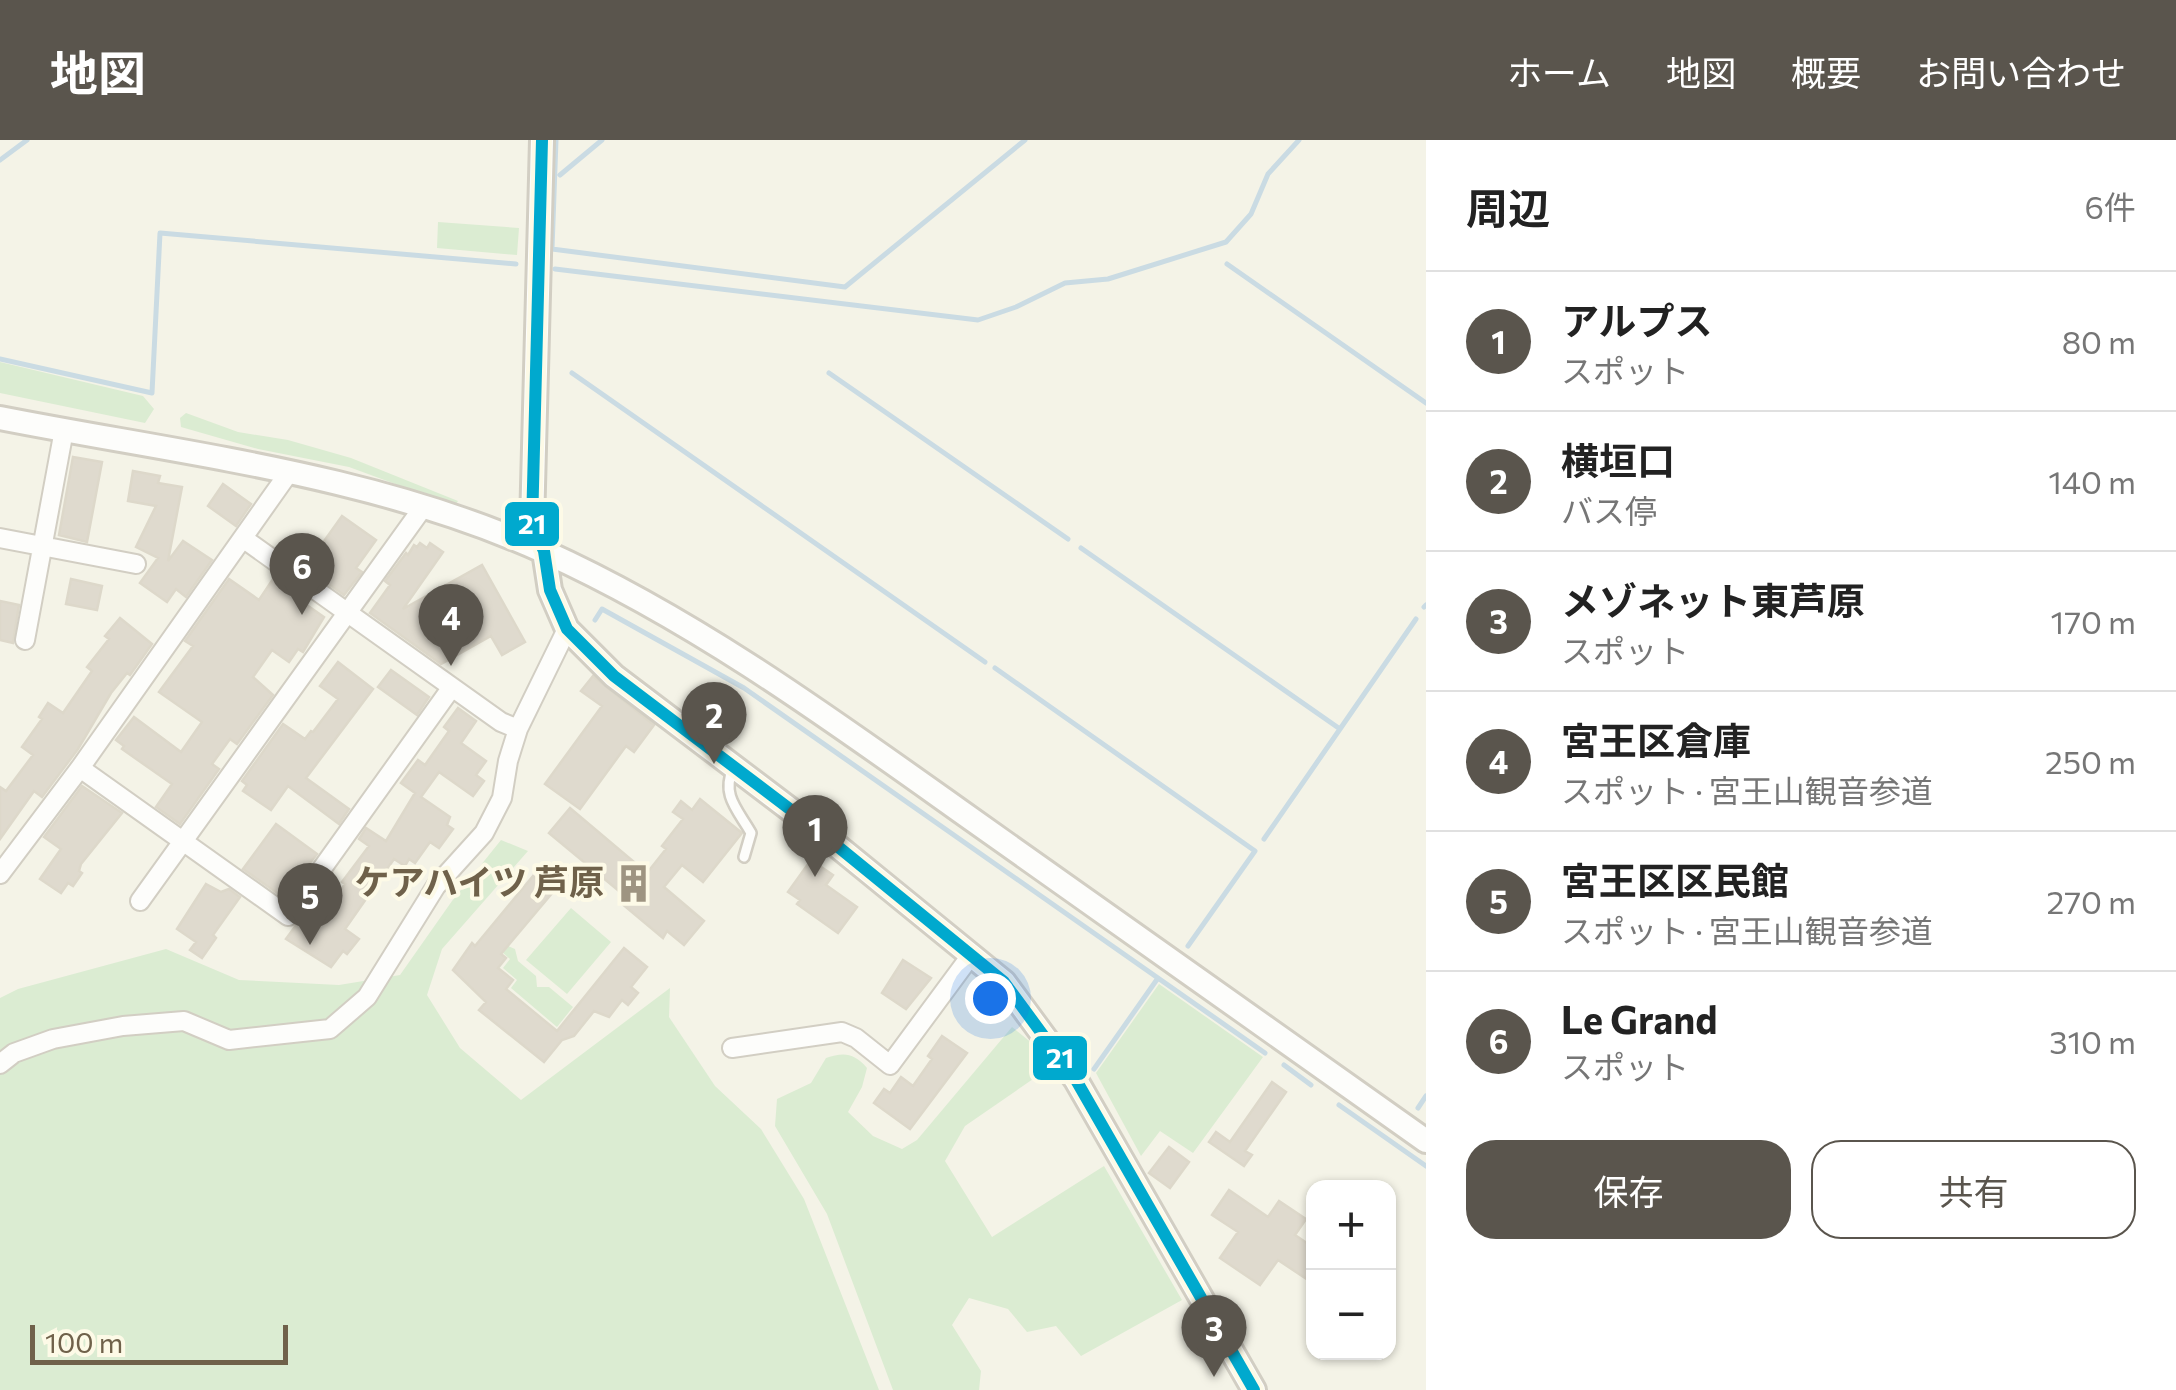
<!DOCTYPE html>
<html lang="ja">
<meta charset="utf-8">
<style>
:root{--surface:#fff;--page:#f6f6f6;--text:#222;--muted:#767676;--line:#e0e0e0;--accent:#5a554d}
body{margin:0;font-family:Commissioner,"Noto Sans JP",sans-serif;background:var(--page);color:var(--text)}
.controls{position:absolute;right:30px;bottom:30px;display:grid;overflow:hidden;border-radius:20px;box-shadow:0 2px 8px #0004}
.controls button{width:90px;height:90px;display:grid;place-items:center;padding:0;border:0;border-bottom:2px solid var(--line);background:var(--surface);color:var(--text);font:50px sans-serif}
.scale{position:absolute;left:30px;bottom:25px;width:258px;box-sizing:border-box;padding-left:10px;border:5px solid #6f614a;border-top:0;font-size:28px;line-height:35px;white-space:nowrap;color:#6f614a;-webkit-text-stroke:8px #fdfae7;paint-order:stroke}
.you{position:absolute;left:990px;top:858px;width:35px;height:35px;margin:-25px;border:8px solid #fff;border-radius:50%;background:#1a73e8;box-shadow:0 0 0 15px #1a73e833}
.badge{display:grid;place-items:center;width:65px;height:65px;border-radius:50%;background:var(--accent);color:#fff;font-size:32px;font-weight:700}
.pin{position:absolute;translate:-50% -82px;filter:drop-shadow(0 2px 5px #0008)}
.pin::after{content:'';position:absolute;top:52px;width:35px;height:30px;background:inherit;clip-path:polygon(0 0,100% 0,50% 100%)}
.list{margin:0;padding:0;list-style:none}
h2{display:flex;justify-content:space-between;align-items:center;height:130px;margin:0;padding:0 40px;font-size:42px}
h2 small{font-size:32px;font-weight:400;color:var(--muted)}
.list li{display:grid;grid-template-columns:65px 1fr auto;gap:30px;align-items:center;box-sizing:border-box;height:140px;padding:0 40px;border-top:2px solid var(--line)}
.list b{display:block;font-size:38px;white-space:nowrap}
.list p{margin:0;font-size:32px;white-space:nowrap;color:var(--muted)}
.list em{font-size:32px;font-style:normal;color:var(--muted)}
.actions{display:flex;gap:20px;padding:30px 40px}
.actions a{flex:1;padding:22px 0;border:2px solid var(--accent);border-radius:30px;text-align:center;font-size:35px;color:var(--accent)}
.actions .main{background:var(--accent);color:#fff}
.map{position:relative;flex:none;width:1426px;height:1250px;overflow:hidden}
header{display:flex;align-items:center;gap:60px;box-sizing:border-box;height:140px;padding:0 50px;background:var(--accent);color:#fff}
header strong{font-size:48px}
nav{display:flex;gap:55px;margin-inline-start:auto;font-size:35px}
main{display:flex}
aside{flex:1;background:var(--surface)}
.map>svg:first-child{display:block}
.green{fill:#dbecd2}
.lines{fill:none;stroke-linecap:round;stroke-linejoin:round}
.stream{stroke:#cadbe3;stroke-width:5}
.building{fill:#dfdace;stroke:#ddd8ca;stroke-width:2.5}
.service-casing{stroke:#d2cec3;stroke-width:14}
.minor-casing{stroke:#d2cec3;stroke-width:22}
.tertiary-casing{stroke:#d2cec3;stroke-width:28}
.service{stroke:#fdfdfb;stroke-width:9}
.minor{stroke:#fdfdfb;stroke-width:18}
.tertiary{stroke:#fdfdfb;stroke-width:22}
.bus-1-casing{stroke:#fdfae7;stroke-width:20}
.bus-1{stroke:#00a9ce;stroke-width:12}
.labels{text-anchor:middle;stroke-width:8;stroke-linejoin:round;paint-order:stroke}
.poi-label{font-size:35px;font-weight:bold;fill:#6f614a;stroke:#fdfae7;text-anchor:end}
.line-badge{stroke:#fdfae7;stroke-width:4}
.badge-label{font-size:28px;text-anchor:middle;font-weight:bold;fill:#fff}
</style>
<header>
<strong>地図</strong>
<nav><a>ホーム</a><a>地図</a><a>概要</a><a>お問い合わせ</a></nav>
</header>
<main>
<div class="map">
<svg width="1426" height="1250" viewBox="0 0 1426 1250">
<rect width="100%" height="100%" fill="#f4f3e7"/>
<path class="green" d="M438,82L519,88L517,115L437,108Z
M0,222L143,256L154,269L145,283L0,253Z
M186,273L238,292L288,300L351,318L458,361L456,364L447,363L349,327L258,309L181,287L180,278Z
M501,700L528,711L442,809L427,855L460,908L521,960L670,848L669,877L715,946L761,989L804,1059L879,1250H0V858L18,849L166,809L239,840L339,845L400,835L452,761Z
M571,768L611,802L567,854L526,820Z
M506,805L515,809L518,821L536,836L537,847H549L573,867L557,887L511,848L517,840L503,828L510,819L495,806Z
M1159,844L1263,917L1193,1013L1160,991L1141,1016L1096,933Z
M1012,887L1033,904L1049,928L965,986L945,1021L992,1097L1104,1026L1182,1160L1081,1216L1056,1186L1027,1192L1008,1169L969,1158L952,1185L981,1231L979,1250H893L827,1074L775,986L777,959L811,943L826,918C844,912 854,913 867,928L862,947L848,972L873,996L902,1009L917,1000Z"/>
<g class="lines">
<path class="stream" d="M556,0L552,109L845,147L1025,0
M0,20L27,0
M560,35L602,0
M1227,124L1426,263
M555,129L978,180L1016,167L1065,143L1108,139L1226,102L1251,74L1268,34L1299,0
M0,219L152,253L160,93L516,124
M572,233L985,522
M829,233L1068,399
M1081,408L1340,589L1264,699
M1424,467L1426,465
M595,480L602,469L744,548L1265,913
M995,528L1255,711L1188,806
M1340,589L1416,479
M1284,925L1311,945
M1094,929L1158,838
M1339,965L1426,1026
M1418,968L1426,956"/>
</g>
<path class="building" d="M73,317L102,322L87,402L59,395Z
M133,331L160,336L158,343L182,347L168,421L183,401L212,420L186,457L176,449L167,462L140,443L158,418L136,407L156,366L128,361Z
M223,344L251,364L236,386L208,366Z
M342,376L376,400L356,428L362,432L344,455L302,425L305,420L298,415L311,396L322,404Z
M420,403L427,408L430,403L443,412L403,469L482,425L525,502L502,515L491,496L441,524L370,473L390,445L385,441L406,413L408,415L414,405L417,407Z
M275,436L287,445L284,449L324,477L303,512L298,509L289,522L272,510L253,537L273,555L237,604L230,599L212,624L219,629L180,684L156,667L172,644L122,609L124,606L116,600L134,577L181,612L202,582L159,552L193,506L185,501L229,439L259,460Z
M71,439L102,446L97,470L66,464Z
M0,461L19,465L13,503L0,500Z
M120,478L152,504L130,535L127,533L111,553L78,609L42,657L34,651L0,699V647L6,651L33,615L22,607L42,579L39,577L48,563L63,573L92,531L87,527L109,499L105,496Z
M338,522L373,549L306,638L349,669L339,684L288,646L271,670L243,651L247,645L242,641L283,584L305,599L311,591L313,592L338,559L320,546Z
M391,530L429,557L417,575L378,547Z
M593,536L654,585L634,612L626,606L580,669L545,644L602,566L581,551Z
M458,568L476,581L461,603L486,621L476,635L484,641L473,656L439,632L421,657L450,677L447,685L453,689L439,708L430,702L415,723L409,719L405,726L394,719L345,789L359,799L347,814L343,811L331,827L286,799L316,758L326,766L330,764L345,744L342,742L369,706L359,699L366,688L386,701L415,653L401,643L418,620L425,625L449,591L444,587Z
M82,646L122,673L81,724L79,731L82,733L73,746L68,743L61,753L40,739L61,709L44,697Z
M700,659L742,693L703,742L682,725L664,747L704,781L684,805L667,791L663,798L620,762L625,756L549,693L570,668L647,733L666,709L662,706L683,679L673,672L681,661L692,670Z
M276,684L317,714L283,757L243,729Z
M811,720L833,735L826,745L857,767L838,793L797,764L800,760L788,752Z
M575,726L501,814L506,818L498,828L513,840L506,849L557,891L624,808L647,827L631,847L638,853L628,865L622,860L609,877L594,871L574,896L562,900L544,922L479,870L486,862L453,830L472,803L475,806L533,736L539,741Z
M206,744L221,752L229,749L240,757L213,795L216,798L202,818L190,810L196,802L177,789Z
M903,820L931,838L906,869L882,853Z
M942,896L967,913L910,989L874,963L884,949L890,953L901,937L913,946L932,919L928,916Z
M1272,942L1286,952L1245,1011L1252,1015L1244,1026L1209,1002L1216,992L1230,1002Z
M1169,1007L1189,1022L1170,1048L1149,1033Z
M1229,1050L1268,1077L1279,1061L1306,1079L1295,1095L1314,1108V1144L1278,1120L1260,1145L1220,1118L1238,1092L1212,1075Z"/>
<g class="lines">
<defs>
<path id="service" d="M733,629C721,655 738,670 751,693L744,717"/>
<path id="minor" d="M290,331L80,628L288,776L452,547
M0,398L136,424
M244,399L501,582L518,589
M25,500L64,290
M0,734L80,628
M140,761L424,366
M732,908L842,892L856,898L890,925L972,814
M0,924L14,913L53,899L123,886L184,881L229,900L330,889L367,857L436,746L484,693L502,658L508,621L518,589L567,489"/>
<path id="tertiary" d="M542,0L532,385L544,411L550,450L567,489L614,536L820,692L1004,842L1076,940L1254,1250
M0,278C183,314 373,334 545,412C693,479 828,577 960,671C1115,781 1271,891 1426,1001"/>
</defs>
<use href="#service" class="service-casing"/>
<use href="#minor" class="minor-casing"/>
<use href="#tertiary" class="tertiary-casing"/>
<use href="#service" class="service"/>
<use href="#minor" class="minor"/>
<use href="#tertiary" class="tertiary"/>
<defs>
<path id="bus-1" d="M542,0L532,385L544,411L550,450L567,489L614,536L820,692L1004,842L1076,940L1254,1250"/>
</defs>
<use href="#bus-1" class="bus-1-casing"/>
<use href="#bus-1" class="bus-1"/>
</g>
<defs>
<symbol id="building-bare" viewBox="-9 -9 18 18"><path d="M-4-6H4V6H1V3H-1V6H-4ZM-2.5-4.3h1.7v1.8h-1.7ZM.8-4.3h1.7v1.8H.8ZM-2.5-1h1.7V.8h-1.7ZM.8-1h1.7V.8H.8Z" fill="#9e9481" stroke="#fdfae7" stroke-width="2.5" paint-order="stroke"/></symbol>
</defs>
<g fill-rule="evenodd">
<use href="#building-bare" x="606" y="716" width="55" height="55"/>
</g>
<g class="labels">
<g class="poi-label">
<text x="604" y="755">ケアハイツ 芦原</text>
</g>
</g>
<g class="line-badge">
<rect x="503" y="360" width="58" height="48" rx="10" fill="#00a9ce"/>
<rect x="1031" y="894" width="58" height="48" rx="10" fill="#00a9ce"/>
</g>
<g class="badge-label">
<text x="532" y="394">21</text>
<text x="1060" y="928">21</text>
</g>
</svg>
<div class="controls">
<button>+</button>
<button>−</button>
</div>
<div class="scale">100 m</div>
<div class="you"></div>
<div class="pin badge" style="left:815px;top:737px">1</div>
<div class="pin badge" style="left:714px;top:624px">2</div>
<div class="pin badge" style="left:1214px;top:1237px">3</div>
<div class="pin badge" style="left:451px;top:526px">4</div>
<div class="pin badge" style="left:310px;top:805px">5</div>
<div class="pin badge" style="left:302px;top:475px">6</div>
</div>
<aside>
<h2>周辺<small>6件</small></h2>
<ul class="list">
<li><span class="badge">1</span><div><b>アルプス</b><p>スポット</p></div><em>80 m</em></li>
<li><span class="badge">2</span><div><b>横垣口</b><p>バス停</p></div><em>140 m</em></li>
<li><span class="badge">3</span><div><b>メゾネット東芦原</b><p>スポット</p></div><em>170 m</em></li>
<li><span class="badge">4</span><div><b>宮王区倉庫</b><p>スポット · 宮王山観音参道</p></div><em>250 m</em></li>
<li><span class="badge">5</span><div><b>宮王区区民館</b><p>スポット · 宮王山観音参道</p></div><em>270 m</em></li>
<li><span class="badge">6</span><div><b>Le Grand</b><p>スポット</p></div><em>310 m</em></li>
</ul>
<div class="actions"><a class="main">保存</a><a>共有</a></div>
</aside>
</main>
